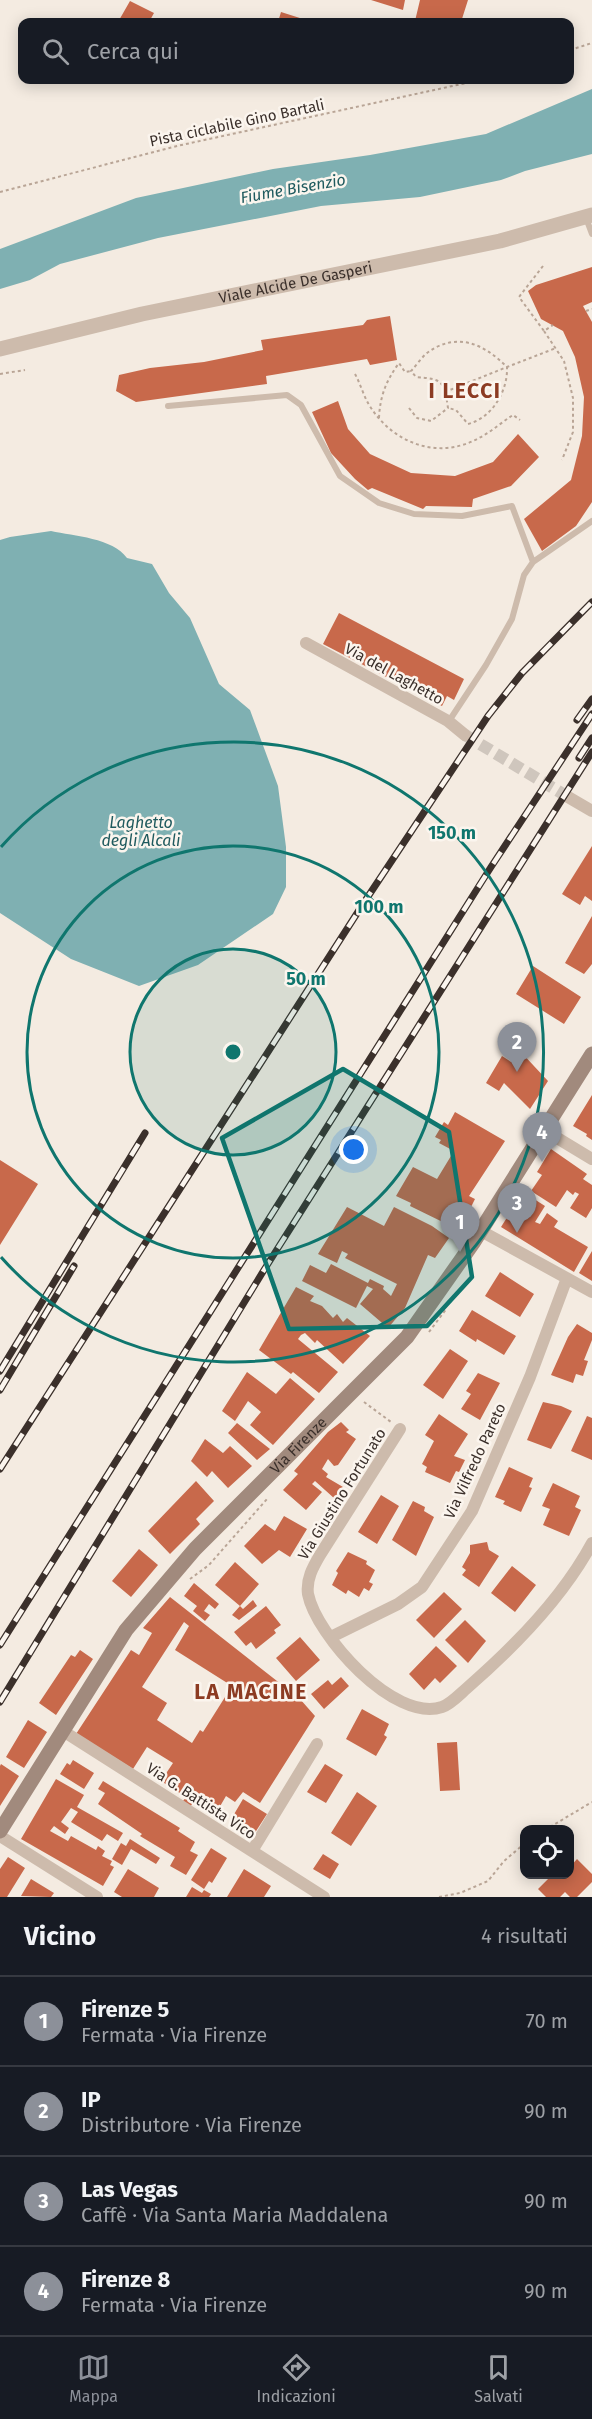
<!DOCTYPE html>
<html lang="it">
<meta charset="utf-8">
<style>
:root{--surface:#171b24;--page:#242831;--text:#f1f3f6;--muted:#9ea1a6;--line:#363941;--accent:#8c9099}
body{margin:0;font-family:"Fira Sans",sans-serif;background:var(--page);color:var(--text)}
.controls{position:absolute;right:18px;bottom:18px;display:grid;overflow:hidden;border-radius:12px;box-shadow:0 3px 15px #0003}
.controls button{width:54px;height:54px;display:grid;place-items:center;padding:0;border:0;border-bottom:2px solid var(--line);background:var(--surface);color:var(--text);font:30px sans-serif}
.you{position:absolute;left:354px;top:1150px;width:21px;height:21px;margin:-15px;border:4px solid #fff;border-radius:50%;background:#1a73e8;box-shadow:0 0 0 9px #1a73e833}
.badge{display:grid;place-items:center;width:39px;height:39px;border-radius:50%;background:var(--accent);color:#fff;font-size:20px;font-weight:700}
.pin{position:absolute;translate:-50% -50px;filter:drop-shadow(0 2px 3px #0008)}
.pin::after{content:'';position:absolute;top:32px;width:21px;height:18px;background:inherit;clip-path:polygon(0 0,100% 0,50% 100%)}
.list{margin:0;padding:0;list-style:none}
h2{display:flex;justify-content:space-between;align-items:center;height:78px;margin:0;padding:0 24px;font-size:26px}
h2 small{font-size:20px;font-weight:400;color:var(--muted)}
.list li{display:grid;grid-template-columns:39px 1fr auto;gap:18px;align-items:center;box-sizing:border-box;height:90px;padding:0 24px;border-top:2px solid var(--line)}
.list b{display:block;font-size:22px;white-space:nowrap}
.list p{margin:0;font-size:20px;white-space:nowrap;color:var(--muted)}
.list em{font-size:20px;font-style:normal;color:var(--muted)}
.icon{flex:none;width:33px;height:33px;fill:none;stroke:currentColor;stroke-width:2;stroke-linecap:round;stroke-linejoin:round}
.map{position:relative;flex:none;width:592px;height:1897px;overflow:hidden}
.search{position:absolute;background:var(--surface);box-shadow:0 3px 15px #0003;left:18px;right:18px;top:18px;height:66px;display:flex;align-items:center;gap:15px;box-sizing:border-box;padding:0 21px;border-radius:12px;color:var(--muted);font-size:22px}
.sheet{height:438px;background:var(--surface)}
nav{display:flex;justify-content:space-around;align-items:center;box-sizing:border-box;height:84px;border-top:2px solid var(--line);background:var(--surface);font-size:16px;color:var(--muted)}
nav a{display:grid;justify-items:center;gap:3px}
nav .on{color:var(--accent)}
.map>svg:first-child{display:block}
.water{fill:#7fb0b2}
.building{fill:#c8694b;fill-rule:evenodd}
.lines{fill:none;stroke-linecap:round;stroke-linejoin:round}
.minor-tunnel{stroke:#cfc6bd;stroke-width:12;stroke-dasharray:12 6;stroke-linecap:butt}
.path{stroke:#b9a596;stroke-width:2;stroke-dasharray:3 3;stroke-linecap:butt}
.service{stroke:#cdbbac;stroke-width:6}
.minor{stroke:#cdbbac;stroke-width:12}
.tertiary{stroke:#cdbbac;stroke-width:15}
.secondary{stroke:#a18a7d;stroke-width:15}
.rail-casing{stroke:#3b302b;stroke-width:7}
.rail{stroke:#fbf5ee;stroke-width:4.5;stroke-dasharray:14;stroke-linecap:butt}
.marked{fill:#0f766e;fill-opacity:0.2;stroke:#0f766e;stroke-width:4.5;stroke-linejoin:round}
.ring{fill:none;stroke:#0f766e;stroke-width:3}
.labels{text-anchor:middle;stroke-width:5;stroke-linejoin:round;paint-order:stroke}
.street-label{font-size:15px;fill:#3b302b;stroke:#fbf5ee}
.water-label{font-size:16px;font-style:italic;fill:#1f5a5e;stroke:#fbf5ee}
.district-label{font-size:21px;font-weight:bold;letter-spacing:1.5px;fill:#8c3b22;stroke:#fbf5ee}
.centre{fill:#0f766e;stroke:#fbf5ee;stroke-width:3}
.ring-label{font-size:18px;text-anchor:middle;font-weight:bold;fill:#0f766e;stroke:#fbf5ee;stroke-width:5;stroke-linejoin:round;paint-order:stroke}
</style>
<div class="map">
<svg width="592" height="1897" viewBox="0 0 592 1897">
<rect width="100%" height="100%" fill="#f4ebe1"/>
<path class="water" d="M592,89V154L525,171L501,180L420,197L321,206L158,238L60,264L30,280L0,289V249L136,198L273,169L370,155L486,134Z
M51,531C74,536 113,538 127,558L152,564L169,593L190,618L219,684L250,710L278,786L286,847V887L273,914L198,965L139,986L71,959L0,913V540L10,537Z"/>
<path class="building" d="M371,0H405L403,10Z
M420,0H468L461,22L415,21Z
M130,1L154,13L149,22H118Z
M281,12L303,19L302,22H278Z
M592,267V302L583,306L592,322V502L576,526L542,551L524,519L571,480L582,436L584,397L575,357L563,331L541,319L528,291L536,285Z
M390,316L397,360L370,365L367,359L266,376L267,384L136,402L116,391L119,375L150,368L204,362L263,350L261,340L363,325L367,320Z
M338,401L348,429L370,454L411,473L455,476L493,462L518,434L539,457L511,486L473,499L472,507L426,506L423,509L372,488L368,490L355,479L331,453L312,412Z
M339,613L464,679L454,700L447,696L442,706L323,644Z
M592,846V901L585,896L580,905L562,894Z
M592,916V964L584,974L565,963Z
M533,966L581,997L564,1024L516,994Z
M519,1050L548,1081L530,1109L504,1083L499,1091L486,1083L502,1056L511,1062Z
M592,1095V1140L586,1136L587,1134L573,1126Z
M455,1112L505,1141L469,1196L475,1199L467,1215L464,1213L457,1229L410,1206L411,1203L396,1196L413,1167L437,1179L454,1151L439,1143L441,1140L435,1137L444,1122L448,1125Z
M551,1149L587,1174L583,1179L592,1185V1208L586,1218L570,1208L579,1194L575,1192L573,1195L567,1190L556,1207L531,1191L542,1175L537,1172Z
M0,1160L38,1184L0,1245Z
M523,1192L545,1206L535,1222L540,1224L547,1213L558,1221L554,1227L588,1247L574,1272L501,1227Z
M347,1207L384,1226L394,1207L432,1226L449,1238L435,1258L428,1255L405,1308L388,1328L360,1304L373,1289L367,1286L356,1308L302,1281L310,1265L326,1273L331,1264L368,1283L370,1279L384,1286L383,1289L391,1296L397,1284L345,1258L348,1254L342,1251L337,1263L318,1254Z
M592,1251V1281L579,1273Z
M500,1272L534,1294L520,1317L485,1296Z
M296,1287L314,1296L310,1301L322,1306L333,1318L337,1314L343,1322L347,1318L370,1336L343,1364L317,1340L315,1343L305,1333L301,1335L298,1339L338,1372L319,1393L293,1372L291,1374L259,1350Z
M472,1310L516,1336L504,1355L477,1339L476,1342L459,1331Z
M577,1324L592,1333V1340L584,1360L588,1361L583,1376L576,1374L573,1383L551,1375L568,1337Z
M450,1349L468,1361L443,1399L423,1385Z
M247,1372L276,1394L290,1378L315,1399L273,1445L250,1425L261,1412L248,1401L235,1421L222,1411Z
M478,1373L500,1383L480,1420L461,1409L471,1394L466,1391Z
M543,1402L561,1406L572,1411L551,1449L527,1440Z
M439,1414L468,1434L454,1456L465,1460L459,1472L456,1471L450,1483L425,1472L427,1467L422,1464L434,1441L425,1435Z
M587,1416L592,1418V1460L571,1451Z
M341,1422L349,1430L346,1432L356,1439L338,1465L334,1466L328,1459L322,1469L328,1474L326,1477L343,1487L335,1499L315,1481L312,1484L322,1492L306,1510L283,1490L298,1474L294,1471L328,1432Z
M237,1423L270,1449L257,1460L228,1433Z
M205,1439L223,1453L230,1446L252,1466L228,1488L212,1471L207,1477L191,1461Z
M509,1467L533,1478L529,1487L532,1488L521,1512L503,1504L505,1501L495,1497Z
M196,1481L214,1501L196,1519L200,1524L170,1554L148,1531Z
M553,1483L580,1496L575,1507L581,1510L569,1536L543,1525L550,1509L542,1506Z
M381,1495L399,1506L377,1544L358,1532Z
M413,1501L425,1507L424,1511L434,1517L416,1556L392,1540Z
M284,1516L307,1529L290,1557L279,1550L262,1564L244,1546L265,1524L275,1531Z
M487,1542L489,1550L499,1556L479,1587L462,1575L466,1570L462,1567L470,1553V1545Z
M139,1549L158,1565L131,1597L112,1581Z
M348,1552L367,1561L366,1564L375,1570L369,1582L373,1584L369,1591L364,1588L359,1597L348,1590L346,1594L332,1585L338,1573L336,1571Z
M235,1562L259,1584L240,1606L215,1585Z
M512,1566L536,1585L515,1612L491,1593Z
M194,1583L219,1604L215,1609L209,1604L204,1611L210,1615L205,1621L193,1611L197,1606L184,1596Z
M444,1592L462,1609L434,1638L416,1620Z
M170,1597L300,1699L315,1716L260,1803L243,1792L235,1802L226,1796L215,1815L193,1803L190,1807L183,1801L186,1797L161,1781L173,1763L147,1747L133,1769L76,1734L131,1650L139,1655L152,1633L143,1628ZM184,1622L189,1626L175,1650L232,1686L203,1732L200,1730L192,1743L157,1720L167,1703L142,1687Z
M253,1600L257,1606L239,1620L232,1615L240,1606L243,1609Z
M266,1606L281,1625L274,1630L276,1633L256,1649L251,1642L246,1646L234,1632Z
M465,1620L486,1641L468,1663L445,1640Z
M300,1637L320,1660L296,1681L276,1658Z
M436,1646L457,1666L440,1683L435,1678L424,1690L409,1674Z
M80,1650L93,1659L56,1715L39,1703L71,1655L75,1657Z
M341,1677L349,1686L324,1709L311,1694L328,1680L332,1685Z
M362,1709L389,1724L384,1735L387,1737L376,1756L346,1739Z
M28,1720L47,1732L24,1768L6,1757Z
M457,1742L460,1790L440,1791L437,1743Z
M73,1760L94,1773L84,1789L60,1774L67,1763L70,1765Z
M1,1764L19,1776L0,1806V1766Z
M325,1764L343,1775L326,1803L307,1792Z
M56,1779L84,1795L77,1807L123,1833L118,1841L107,1834L102,1841L71,1822L78,1812L71,1808L61,1822L69,1828L65,1834L54,1826L50,1831L68,1841L71,1836L96,1850L98,1846L105,1851L102,1856L112,1861L110,1865L114,1867L103,1886L21,1839Z
M103,1781L180,1828L178,1831L195,1842L190,1851L198,1855L186,1875L170,1866L175,1857L140,1836L142,1834L98,1804L105,1793L98,1789Z
M357,1792L377,1806L351,1846L331,1833Z
M243,1799L267,1814L251,1839L236,1830L241,1821L233,1816Z
M130,1839L160,1858L156,1864L131,1849L122,1865L112,1859L121,1843L126,1846Z
M211,1848L227,1858L212,1883L209,1881L204,1889L191,1880Z
M323,1854L339,1864L330,1879L313,1869Z
M8,1857L25,1868L7,1897H0V1869Z
M577,1859L592,1874V1882L577,1897H570L565,1892L560,1897H546L538,1889L552,1875H570V1867Z
M128,1869L159,1888L154,1897H122L114,1892Z
M244,1869L271,1886L264,1897H227Z
M31,1879L54,1893L51,1897L21,1896Z
M192,1887L202,1893L204,1890L211,1894L209,1897H186Z"/>
<g class="lines">
<path class="minor-tunnel" d="M465,735L568,797"/>
<path class="path" d="M570,50L592,43
M0,192L177,146L480,80
M543,266L519,297L544,331L553,325
M586,311L592,309
M544,331L564,361L573,398V432L562,460
M0,374L25,370
M355,374C360,383 363,394 368,403C391,443 438,461 479,438C491,432 502,422 513,415L520,420
M445,392L507,367C508,391 492,418 468,424L456,410L448,408
M409,408L417,418L431,421L448,408C444,381 443,379 416,377L411,371C416,366 421,358 427,353C457,331 484,344 507,367L556,348
M379,418C380,396 386,381 399,363L405,372L411,371
M429,1332L447,1308
M364,1402L391,1422
M190,1579L209,1565L267,1499
M545,1830L592,1802
M439,1897L460,1893L488,1881L504,1861L524,1844"/>
<path class="service" d="M586,218L592,234
M168,406L287,395L301,405L340,476L379,503L414,514L462,516L512,506L533,562
M449,721L486,665L512,619L524,575L533,562L592,521"/>
<path class="minor" d="M306,643L448,721L465,735
M568,797L592,811
M544,1130L592,1159
M481,1231L592,1292
M400,1429L320,1555C313,1567 306,1579 308,1594C316,1635 394,1723 442,1707C451,1704 460,1694 467,1688C513,1648 563,1597 592,1543
M331,1637L398,1604L422,1587L472,1511L530,1377L567,1278
M63,1731L324,1897
M0,1836L97,1897
M252,1851L317,1744"/>
<path class="tertiary" id="s1" d="M0,349L142,314L500,241L592,215"/>
<path class="secondary" id="s2" d="M0,1831L126,1630L195,1549L407,1337L473,1243L592,1054"/>
<defs>
<path id="rail" d="M577,720L592,699
M579,758L592,738
M0,1371L145,1133
M0,1390L74,1266
M0,1469L363,904L488,716L522,673L592,602
M0,1645L491,867L592,714
M0,1702L264,1270L592,752"/>
</defs>
<use href="#rail" class="rail-casing"/>
<use href="#rail" class="rail"/>
</g>
<path class="marked" d="M343,1069L449,1132L472,1277L427,1326L289,1329L222,1138Z"/>
<circle cx="233" cy="1052" r="103" fill="#0f766e" fill-opacity=".12"/>
<g class="ring">
<circle cx="233" cy="1052" r="103"/>
<circle cx="233" cy="1052" r="206"/>
<path d="M1 847A310 310 0 1 1 1 1257"/>
</g>
<g class="labels">
<g class="street-label">
<text transform="translate(237 123) rotate(-12)" y="5">Pista ciclabile Gino Bartali</text>
<text dy="5" stroke="none"><textPath href="#s1" startOffset="303">Viale Alcide De Gasperi</textPath></text>
<text transform="translate(394 674) rotate(29)" y="5">Via del Laghetto</text>
<text dy="5" stroke="none"><textPath href="#s2" startOffset="490">Via Firenze</textPath></text>
<text transform="translate(475 1461) rotate(-65)" y="5">Via Vilfredo Pareto</text>
<text transform="translate(342 1494) rotate(-58)" y="5">Via Giustino Fortunato</text>
<text transform="translate(201 1801) rotate(33)" y="5">Via G. Battista Vico</text>
</g>
<g class="water-label">
<text transform="translate(293 188) rotate(-10)" y="6">Fiume Bisenzio</text>
<text x="141" y="828">Laghetto<tspan x="141" dy="18">degli Alcali</tspan></text>
</g>
<g class="district-label">
<text x="465" y="398">I LECCI</text>
<text x="251" y="1699">LA MACINE</text>
</g>
</g>
<circle cx="233" cy="1052" r="9" class="centre"/>
<g class="ring-label">
<text x="452" y="839">150 m</text>
<text x="379" y="913">100 m</text>
<text x="306" y="985">50 m</text>
</g>
</svg>
<div class="controls">
<button><svg class="icon" aria-label="locate" viewBox="0 0 24 24"><circle cx="12" cy="12" r="6"/><path d="M12 2v4M12 18v4M2 12h4M18 12h4"/></svg></button>
</div>
<div class="you"></div>
<div class="pin badge" style="left:460px;top:1252px">1</div>
<div class="pin badge" style="left:517px;top:1072px">2</div>
<div class="pin badge" style="left:517px;top:1233px">3</div>
<div class="pin badge" style="left:542px;top:1162px">4</div>
<div class="search"><svg class="icon" aria-label="search" viewBox="0 0 24 24"><circle cx="10" cy="10" r="6"/><path d="M15 15l6 6"/></svg>Cerca qui</div>
</div>
<section class="sheet">
<h2>Vicino<small>4 risultati</small></h2>
<ul class="list">
<li><span class="badge">1</span><div><b>Firenze 5</b><p>Fermata · Via Firenze</p></div><em>70 m</em></li>
<li><span class="badge">2</span><div><b>IP</b><p>Distributore · Via Firenze</p></div><em>90 m</em></li>
<li><span class="badge">3</span><div><b>Las Vegas</b><p>Caffè · Via Santa Maria Maddalena</p></div><em>90 m</em></li>
<li><span class="badge">4</span><div><b>Firenze 8</b><p>Fermata · Via Firenze</p></div><em>90 m</em></li>
</ul>
</section>
<nav>
<a class="on"><svg class="icon" aria-label="map" viewBox="0 0 24 24"><path d="M3 6l6-2 6 2 6-2v14l-6 2-6-2-6 2zM9 4v14M15 6v14"/></svg>Mappa</a>
<a><svg class="icon" aria-label="directions" viewBox="0 0 24 24"><path d="M12 3l9 9-9 9-9-9zM9 14v-3h6M13 9l2 2-2 2"/></svg>Indicazioni</a>
<a><svg class="icon" aria-label="saved" viewBox="0 0 24 24"><path d="M7 4h10v16l-5-4-5 4z"/></svg>Salvati</a>
</nav>
